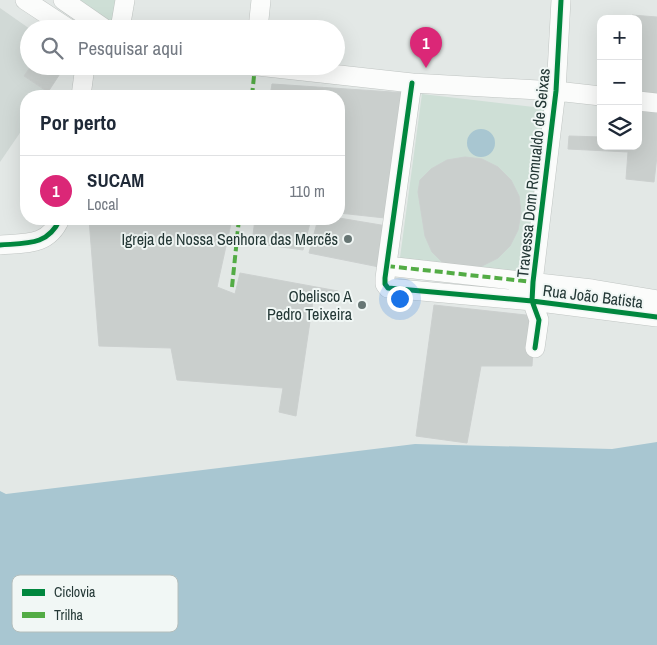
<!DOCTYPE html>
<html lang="pt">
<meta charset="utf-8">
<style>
:root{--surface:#fff;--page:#f2f2f3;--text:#1f2937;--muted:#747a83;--line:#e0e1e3;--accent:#db2777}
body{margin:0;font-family:"Archivo Narrow",sans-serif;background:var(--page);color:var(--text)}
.controls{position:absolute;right:15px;top:15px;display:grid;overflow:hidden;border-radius:10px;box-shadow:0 5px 20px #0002}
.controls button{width:45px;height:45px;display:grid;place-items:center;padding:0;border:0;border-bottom:1px solid var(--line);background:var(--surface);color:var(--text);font:25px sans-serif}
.you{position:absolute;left:399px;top:298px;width:18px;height:18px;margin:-12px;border:4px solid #fff;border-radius:50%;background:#1a73e8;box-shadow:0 0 0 8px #1a73e833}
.badge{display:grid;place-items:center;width:32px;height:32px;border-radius:50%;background:var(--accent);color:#fff;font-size:16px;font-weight:700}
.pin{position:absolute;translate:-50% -41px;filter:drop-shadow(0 1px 2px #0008)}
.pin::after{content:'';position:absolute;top:26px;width:18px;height:15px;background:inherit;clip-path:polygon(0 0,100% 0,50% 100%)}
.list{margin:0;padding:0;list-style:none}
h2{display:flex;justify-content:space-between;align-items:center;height:65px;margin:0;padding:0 20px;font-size:21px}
h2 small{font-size:16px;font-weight:400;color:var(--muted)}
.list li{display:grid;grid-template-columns:32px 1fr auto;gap:15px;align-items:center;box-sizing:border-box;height:70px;padding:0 20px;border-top:1px solid var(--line)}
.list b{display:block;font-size:19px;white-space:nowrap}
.list p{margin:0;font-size:16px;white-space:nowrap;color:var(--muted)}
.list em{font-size:16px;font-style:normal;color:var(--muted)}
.icon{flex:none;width:28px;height:28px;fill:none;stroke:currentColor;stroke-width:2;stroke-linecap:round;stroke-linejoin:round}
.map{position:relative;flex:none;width:657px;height:645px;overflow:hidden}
.search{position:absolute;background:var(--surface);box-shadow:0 5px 20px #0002;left:20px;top:20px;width:325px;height:55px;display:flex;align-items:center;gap:12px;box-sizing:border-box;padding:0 18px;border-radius:28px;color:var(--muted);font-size:19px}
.panel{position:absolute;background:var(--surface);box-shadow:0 5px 20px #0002;left:20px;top:90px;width:325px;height:135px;border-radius:20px}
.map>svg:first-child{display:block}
.built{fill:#d1d9d6}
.green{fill:#cedfd6}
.water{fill:#a8c6d1}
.building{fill:#cacfcd;stroke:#ccd0cf}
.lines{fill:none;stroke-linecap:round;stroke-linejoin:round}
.minor-casing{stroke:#c0c5c3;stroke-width:20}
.minor{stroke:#fbfcfb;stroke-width:19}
.quiet{stroke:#53ac45;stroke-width:4;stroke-dasharray:8 4;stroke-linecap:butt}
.cycleway-casing{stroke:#f1f7f5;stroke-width:8}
.cycleway{stroke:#00873e;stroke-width:5}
.poi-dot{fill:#677674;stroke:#f1f7f5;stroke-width:2}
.labels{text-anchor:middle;stroke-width:4;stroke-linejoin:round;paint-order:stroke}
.street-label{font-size:16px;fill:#243836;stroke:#f1f7f5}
.poi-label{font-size:16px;fill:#243836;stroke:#f1f7f5;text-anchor:end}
.key{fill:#f1f7f5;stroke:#b4bebc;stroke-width:1}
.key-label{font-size:14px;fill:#243836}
</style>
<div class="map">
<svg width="657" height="645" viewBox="0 0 657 645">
<rect width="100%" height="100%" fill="#e3e8e6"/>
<path class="built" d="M0,8L30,29L29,66H31L25,76L48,92L45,96H26V124L0,162Z"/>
<path class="green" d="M70,0H130L125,24L102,22Z
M422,94L551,109L536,278L399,265Z"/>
<path class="water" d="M467 143a14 14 0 1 1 28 0a14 14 0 1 1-28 0Z
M657,442V645H0V491L6,494L415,444L612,449Z"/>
<path class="building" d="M632,15L657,17V99L638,97V19H632Z
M31,66H65L48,92L24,76Z
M272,84L407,93L385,218L339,213V96H270Z
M638,111L657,113V156L654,182L626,179L628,152L568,149L569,136L601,137V146H638Z
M465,157L482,159L498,167L511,180L519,196L521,213L518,230L510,246L498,258L482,266L463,268L444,264L432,252L425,236L418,192L420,180L431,169L447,160Z
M339,218L387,226L379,267L309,253L318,219Z
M89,219H232L217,287L235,294L240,273L338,291L330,303L313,301L296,416L279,412L283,388L177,380L171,348L99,346Z
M255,219H311L303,250L252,243Z
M434,305L535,316L532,366H481L467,443L416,436Z"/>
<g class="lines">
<defs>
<path id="minor" d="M25,0L69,29
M63,0L105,29
M120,29L125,0
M258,29L261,0
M258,66L412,83L556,91L601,96
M412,83L385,278V284L388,288L532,301L657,317
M81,96L85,66
M638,101L657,103
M0,245C26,243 48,246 60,219
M387,266L592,289L657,300
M535,348L539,320L532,301L533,282L556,91L561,0"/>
</defs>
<use href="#minor" class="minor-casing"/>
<use href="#minor" class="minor"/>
<path class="quiet" d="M252,96L255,66
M387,266L533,282
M232,287L239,219"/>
<defs>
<path id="cycleway" d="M412,83L385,278V284L388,288L532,301L657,317
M0,245C26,243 48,246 60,219
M535,348L539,320L532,301L533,282L556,91L561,0"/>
</defs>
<use href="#cycleway" class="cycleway-casing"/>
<use href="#cycleway" class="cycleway"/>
</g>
<g class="poi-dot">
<circle cx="348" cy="239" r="5"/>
<circle cx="362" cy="305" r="5"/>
</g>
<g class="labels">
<g class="street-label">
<text transform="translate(533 173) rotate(-84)" y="6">Travessa Dom Romualdo de Seixas</text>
<text transform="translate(593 296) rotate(7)" y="6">Rua João Batista</text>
</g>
<g class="poi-label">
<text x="338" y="245">Igreja de Nossa Senhora das Mercẽs</text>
<text x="352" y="302">Obelisco A<tspan x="352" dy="18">Pedro Teixeira</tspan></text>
</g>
</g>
<rect x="12" y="575" width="166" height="57" rx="8" class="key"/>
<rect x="22" y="589" width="23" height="7" fill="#00873e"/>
<rect x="22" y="612" width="23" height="6" fill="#53ac45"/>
<g class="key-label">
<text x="54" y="597">Ciclovia</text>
<text x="54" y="620">Trilha</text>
</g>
</svg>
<div class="controls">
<button>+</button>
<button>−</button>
<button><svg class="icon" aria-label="layers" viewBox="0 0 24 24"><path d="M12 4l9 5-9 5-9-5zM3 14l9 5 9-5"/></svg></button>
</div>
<div class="you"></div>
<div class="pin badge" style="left:426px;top:68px">1</div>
<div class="search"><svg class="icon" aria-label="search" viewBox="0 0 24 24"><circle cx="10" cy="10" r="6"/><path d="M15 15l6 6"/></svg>Pesquisar aqui</div>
<section class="panel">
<h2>Por perto<small></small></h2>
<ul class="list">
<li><span class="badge">1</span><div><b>SUCAM</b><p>Local</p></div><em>110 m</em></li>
</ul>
</section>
</div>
